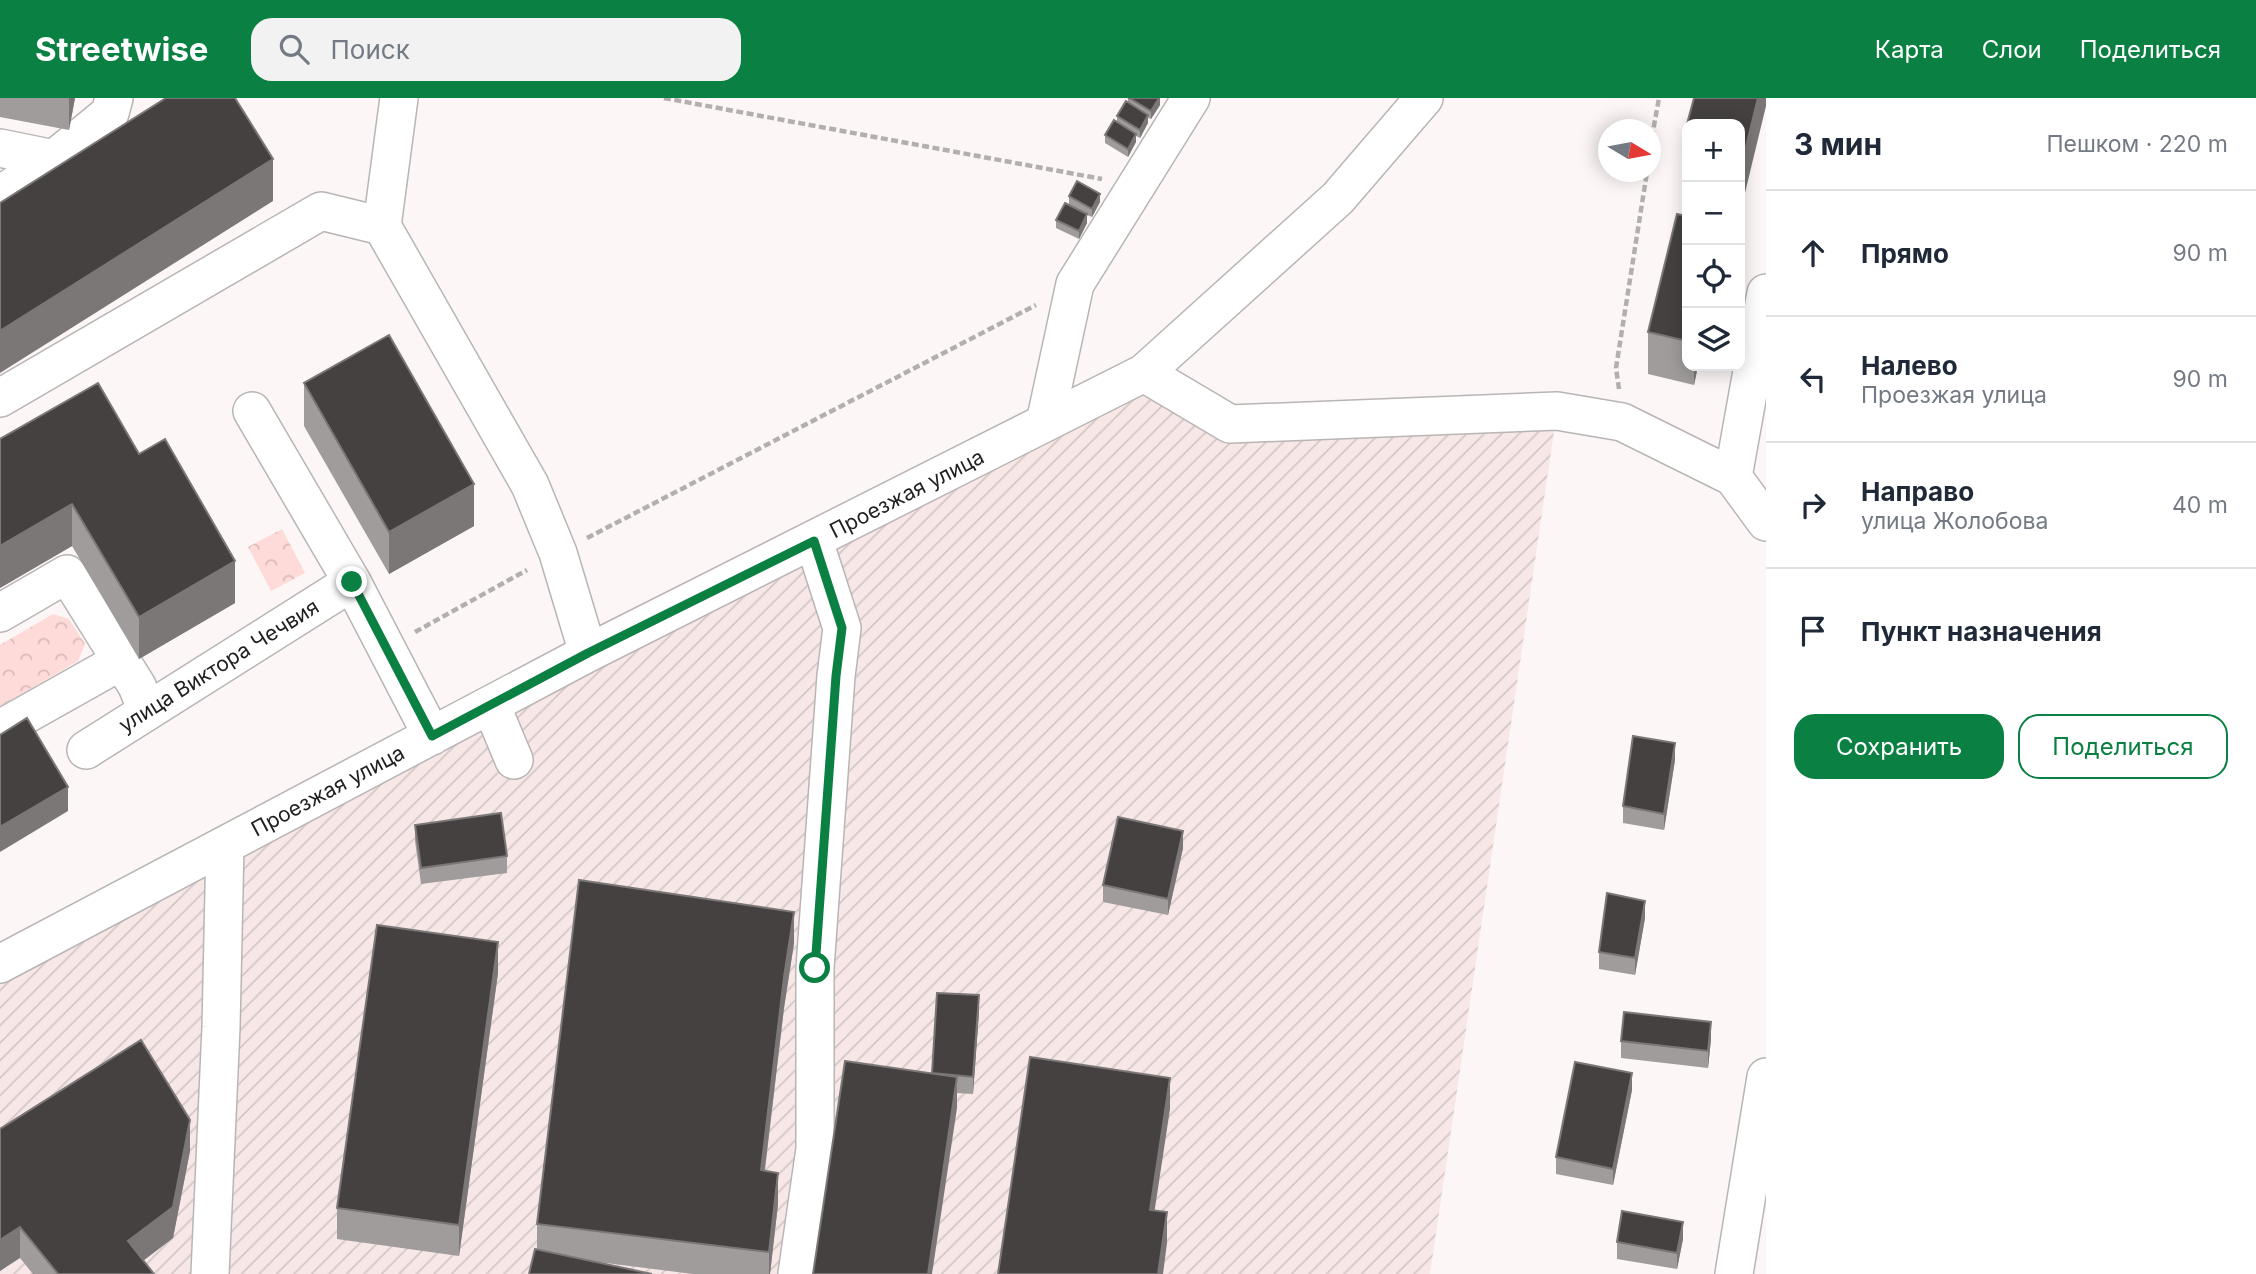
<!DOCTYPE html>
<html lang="ru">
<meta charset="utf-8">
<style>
:root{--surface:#fff;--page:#f2f2f3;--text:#1f2937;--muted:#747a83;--line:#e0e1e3;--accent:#0b8043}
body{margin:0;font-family:Inter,sans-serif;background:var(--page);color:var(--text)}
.controls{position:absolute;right:21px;top:21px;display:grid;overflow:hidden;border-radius:14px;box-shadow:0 4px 18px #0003}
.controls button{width:63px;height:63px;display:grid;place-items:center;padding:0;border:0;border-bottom:2px solid var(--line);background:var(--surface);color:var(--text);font:35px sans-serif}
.compass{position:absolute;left:1598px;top:21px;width:63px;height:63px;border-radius:50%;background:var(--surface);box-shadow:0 4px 18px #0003;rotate:100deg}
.stop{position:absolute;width:21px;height:21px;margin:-16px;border:5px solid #0b8043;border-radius:50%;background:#fff}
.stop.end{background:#0b8043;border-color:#fff;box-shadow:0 2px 7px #0008}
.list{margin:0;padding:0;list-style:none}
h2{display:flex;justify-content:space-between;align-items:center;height:91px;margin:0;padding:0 28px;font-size:30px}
h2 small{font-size:23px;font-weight:400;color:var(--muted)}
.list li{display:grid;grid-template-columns:46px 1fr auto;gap:21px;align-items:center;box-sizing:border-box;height:126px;padding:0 28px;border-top:2px solid var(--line)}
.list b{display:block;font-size:26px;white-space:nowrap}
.list p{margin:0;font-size:23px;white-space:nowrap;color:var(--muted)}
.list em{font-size:23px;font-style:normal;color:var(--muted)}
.actions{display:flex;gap:14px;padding:21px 28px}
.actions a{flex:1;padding:16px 0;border:2px solid var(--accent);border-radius:21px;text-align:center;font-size:24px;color:var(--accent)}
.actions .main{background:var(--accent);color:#fff}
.icon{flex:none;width:38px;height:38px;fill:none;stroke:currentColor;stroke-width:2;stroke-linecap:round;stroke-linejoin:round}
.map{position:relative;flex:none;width:1766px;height:1176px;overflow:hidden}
header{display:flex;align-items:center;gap:42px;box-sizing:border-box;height:98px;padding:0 35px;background:var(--accent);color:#fff}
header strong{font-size:33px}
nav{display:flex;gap:38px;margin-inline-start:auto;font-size:24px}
.search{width:490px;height:63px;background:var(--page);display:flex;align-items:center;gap:18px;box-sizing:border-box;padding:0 24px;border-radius:21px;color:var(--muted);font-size:26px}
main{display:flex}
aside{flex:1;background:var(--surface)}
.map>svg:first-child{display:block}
.industrial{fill:url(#industrial-furrows)}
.park{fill:url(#park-crowns)}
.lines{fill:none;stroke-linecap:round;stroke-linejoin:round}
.minor-casing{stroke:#bab5b5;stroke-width:40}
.path{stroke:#b4afaf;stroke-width:4.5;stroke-dasharray:7 3.5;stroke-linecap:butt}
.minor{stroke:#fff;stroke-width:37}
.wall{fill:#a09c9c}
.shaded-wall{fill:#7c7777}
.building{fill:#454141;stroke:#7c7777;stroke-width:2}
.route{stroke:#0b8043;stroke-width:9}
.labels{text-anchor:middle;stroke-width:7;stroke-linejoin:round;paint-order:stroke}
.street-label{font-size:21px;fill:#201e1e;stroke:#fff}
</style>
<header>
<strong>Streetwise</strong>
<div class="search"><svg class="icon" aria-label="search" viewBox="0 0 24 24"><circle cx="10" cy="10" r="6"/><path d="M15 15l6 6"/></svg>Поиск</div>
<nav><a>Карта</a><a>Слои</a><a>Поделиться</a></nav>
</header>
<main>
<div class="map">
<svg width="1766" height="1176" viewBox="0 0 1766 1176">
<defs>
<pattern id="industrial-furrows" width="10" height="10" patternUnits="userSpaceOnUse" patternTransform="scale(1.75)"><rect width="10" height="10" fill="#f7e8e7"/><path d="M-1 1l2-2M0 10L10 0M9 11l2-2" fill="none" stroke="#d3c7c6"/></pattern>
<pattern id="park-crowns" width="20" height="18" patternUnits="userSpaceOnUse" patternTransform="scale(1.75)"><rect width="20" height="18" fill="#fedad9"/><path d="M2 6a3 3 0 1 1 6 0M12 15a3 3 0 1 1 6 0" fill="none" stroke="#d9bbba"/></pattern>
</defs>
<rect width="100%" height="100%" fill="#fcf6f6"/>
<path class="industrial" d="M1144,275L1230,326L1557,313L1430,1176H0V881Z"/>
<path class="park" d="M282,431L305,475L271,493L248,449Z
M53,516L69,521L85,546L78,563L0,608V547Z"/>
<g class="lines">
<defs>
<path id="minor" d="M399,0L382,128L530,387L558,455L588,555
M0,50L54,61L110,15L114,0
M0,97L54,61
M1144,275L1230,326L1557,313L1622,324L1733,379L1766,424
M0,300L321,113L382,128
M252,313L352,484L432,638
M1045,325L1075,186L1191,0
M1733,379L1766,195
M0,515L67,476L137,588L147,613
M491,607L514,662
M0,631L121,563
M86,652L352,484
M0,866L588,555L1144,275L1338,100L1424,0
M210,1176L221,929L225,747
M797,1176L815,1051V870L836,578L842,530L814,443
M1734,1176L1766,979"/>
</defs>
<use href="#minor" class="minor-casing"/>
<path class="path" d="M664,0L1102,81
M1650,50L1659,0
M1619,291L1616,270L1647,74
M587,440L1036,207
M415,534L527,472"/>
<use href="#minor" class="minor"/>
</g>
<path class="wall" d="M0,0H75L69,32L0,19Z
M1128,0H1160V7L1151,21L1148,20V25L1140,40L1136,38V44L1128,59L1105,45V37L1117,24V18L1128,5Z
M1766,0L1743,103L1740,102V26Z
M1687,27V89L1683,88V46Z
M1069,98L1100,104L1092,119L1087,117V125L1079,141L1056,130V122L1069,106Z
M1687,118V268H1698L1694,287L1648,276V234Z
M304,285L474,428L389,476L304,328Z
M0,341L139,356L235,505L139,561L72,448L0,490Z
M1675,662L1664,732L1623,725V708Z
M415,727L507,758V775L421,786L415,743Z
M1183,750L1168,817L1103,804V787Z
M1645,820L1635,877L1599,871V854Z
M794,845L784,910L765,1072L778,1106L770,1176H693L598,1164L537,1151V1126Z
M498,875L459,1158L337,1141V1110Z
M979,914L973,996L957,995V1010L932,975Z
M1711,941L1708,970L1621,960V943Z
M1632,992L1613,1087L1556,1076V1059Z
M0,1031L190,1053L173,1140L143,1163L154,1176H33L20,1160Z
M1683,1141L1677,1171L1617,1161V1144Z"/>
<path class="shaded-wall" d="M69,0H75L69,32Z
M1159,0H1160V7L1151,21V13Z
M1758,0H1766V8L1743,103V61Z
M1148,17V25L1140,40V32Z
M1136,36V44L1128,59V51Z
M273,61V103L0,275V233Z
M1100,96V104L1092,119V111Z
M1087,116V125L1079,141V133Z
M1694,268H1698L1694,287Z
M474,386V428L389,476V434Z
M72,406V448L0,490V448Z
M235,463V505L139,561V519Z
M1675,645V662L1664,732V716Z
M68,689V713L0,754V729Z
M1183,733V750L1168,817V801Z
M1645,803V820L1635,877V860Z
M794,814V845L784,910L761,1102V1072L784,879Z
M498,844V875L459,1158V1127Z
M979,897V914L973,996V979Z
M1711,924V941L1708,970V953Z
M1632,975V992L1613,1087V1071Z
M957,979V1010L932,1176H928Z
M1170,980V1011L1150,1143V1112Z
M190,1022V1053L173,1140L128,1174V1143Z
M778,1075V1106L770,1176H769V1154Z
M1167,1114V1145L1163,1176H1158Z
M1683,1124V1141L1677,1171V1155Z
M20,1129V1160L0,1173V1142Z"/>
<path class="building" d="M166,0H235L273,61L0,233V105Z
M1129,0H1159L1151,13Z
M1694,0H1758L1743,61L1740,60V26H1687Z
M1126,3L1148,17L1140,32L1117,18Z
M1114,22L1136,36L1128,51L1105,37Z
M1687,27V47L1683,46Z
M1077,83L1100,96L1092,111L1069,98Z
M1065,105L1087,116L1079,133L1056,122Z
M1677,116L1687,118V243L1648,234Z
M389,237L474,386L389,434L304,285Z
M98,285L139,356L165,341L235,463L139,519L72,406L0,448V341Z
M27,620L68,689L0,729V637Z
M1633,638L1675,645L1664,716L1623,708Z
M501,715L507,758L421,770L415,727Z
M1118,719L1183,733L1168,801L1103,787Z
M579,782L794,814L784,879L761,1072L778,1075L769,1154L537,1126Z
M1607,795L1645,803L1635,860L1599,854Z
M377,827L498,844L459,1127L337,1110Z
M937,895L979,897L973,979L932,975Z
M1624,914L1711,924L1708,953L1621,943Z
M141,942L190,1022L173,1109L128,1143L154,1176H58L20,1129L0,1142V1031Z
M1030,959L1170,980L1150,1112L1167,1114L1158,1176H998Z
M845,963L957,979L928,1176H813Z
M1575,964L1632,975L1613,1071L1556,1059Z
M1622,1113L1683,1124L1677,1155L1617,1144Z
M535,1151L652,1176H529Z"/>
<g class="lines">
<path class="route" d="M352,484L432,638L588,555L814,443L842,530L836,578L815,870"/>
</g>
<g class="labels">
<g class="street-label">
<text transform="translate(907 396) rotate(-27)" y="7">Проезжая улица</text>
<text transform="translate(219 568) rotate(-32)" y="7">улица Виктора Чечвия</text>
<text transform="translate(328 693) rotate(-28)" y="7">Проезжая улица</text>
</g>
</g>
</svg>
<div class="controls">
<button>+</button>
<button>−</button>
<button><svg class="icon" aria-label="locate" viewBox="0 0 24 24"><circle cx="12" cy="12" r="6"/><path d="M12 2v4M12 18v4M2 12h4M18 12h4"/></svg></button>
<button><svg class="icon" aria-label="layers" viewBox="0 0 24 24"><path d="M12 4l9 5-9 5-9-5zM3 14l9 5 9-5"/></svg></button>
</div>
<svg class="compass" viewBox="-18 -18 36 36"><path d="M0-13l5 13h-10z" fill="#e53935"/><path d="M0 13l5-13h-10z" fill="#747a83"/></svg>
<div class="stop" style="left:815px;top:870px"></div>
<div class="stop end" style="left:352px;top:484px"></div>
</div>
<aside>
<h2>3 мин<small>Пешком · 220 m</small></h2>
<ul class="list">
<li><svg class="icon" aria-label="ahead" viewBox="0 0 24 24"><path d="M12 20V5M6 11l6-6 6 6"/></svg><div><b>Прямо</b></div><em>90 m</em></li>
<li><svg class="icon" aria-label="left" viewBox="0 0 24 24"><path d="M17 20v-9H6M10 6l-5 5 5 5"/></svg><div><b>Налево</b><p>Проезжая улица</p></div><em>90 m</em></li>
<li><svg class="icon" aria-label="right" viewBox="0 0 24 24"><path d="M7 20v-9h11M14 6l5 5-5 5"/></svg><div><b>Направо</b><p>улица Жолобова</p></div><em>40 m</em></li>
<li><svg class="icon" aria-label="arrive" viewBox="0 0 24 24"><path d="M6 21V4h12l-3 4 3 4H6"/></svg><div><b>Пункт назначения</b></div></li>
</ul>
<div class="actions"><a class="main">Сохранить</a><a>Поделиться</a></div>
</aside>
</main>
